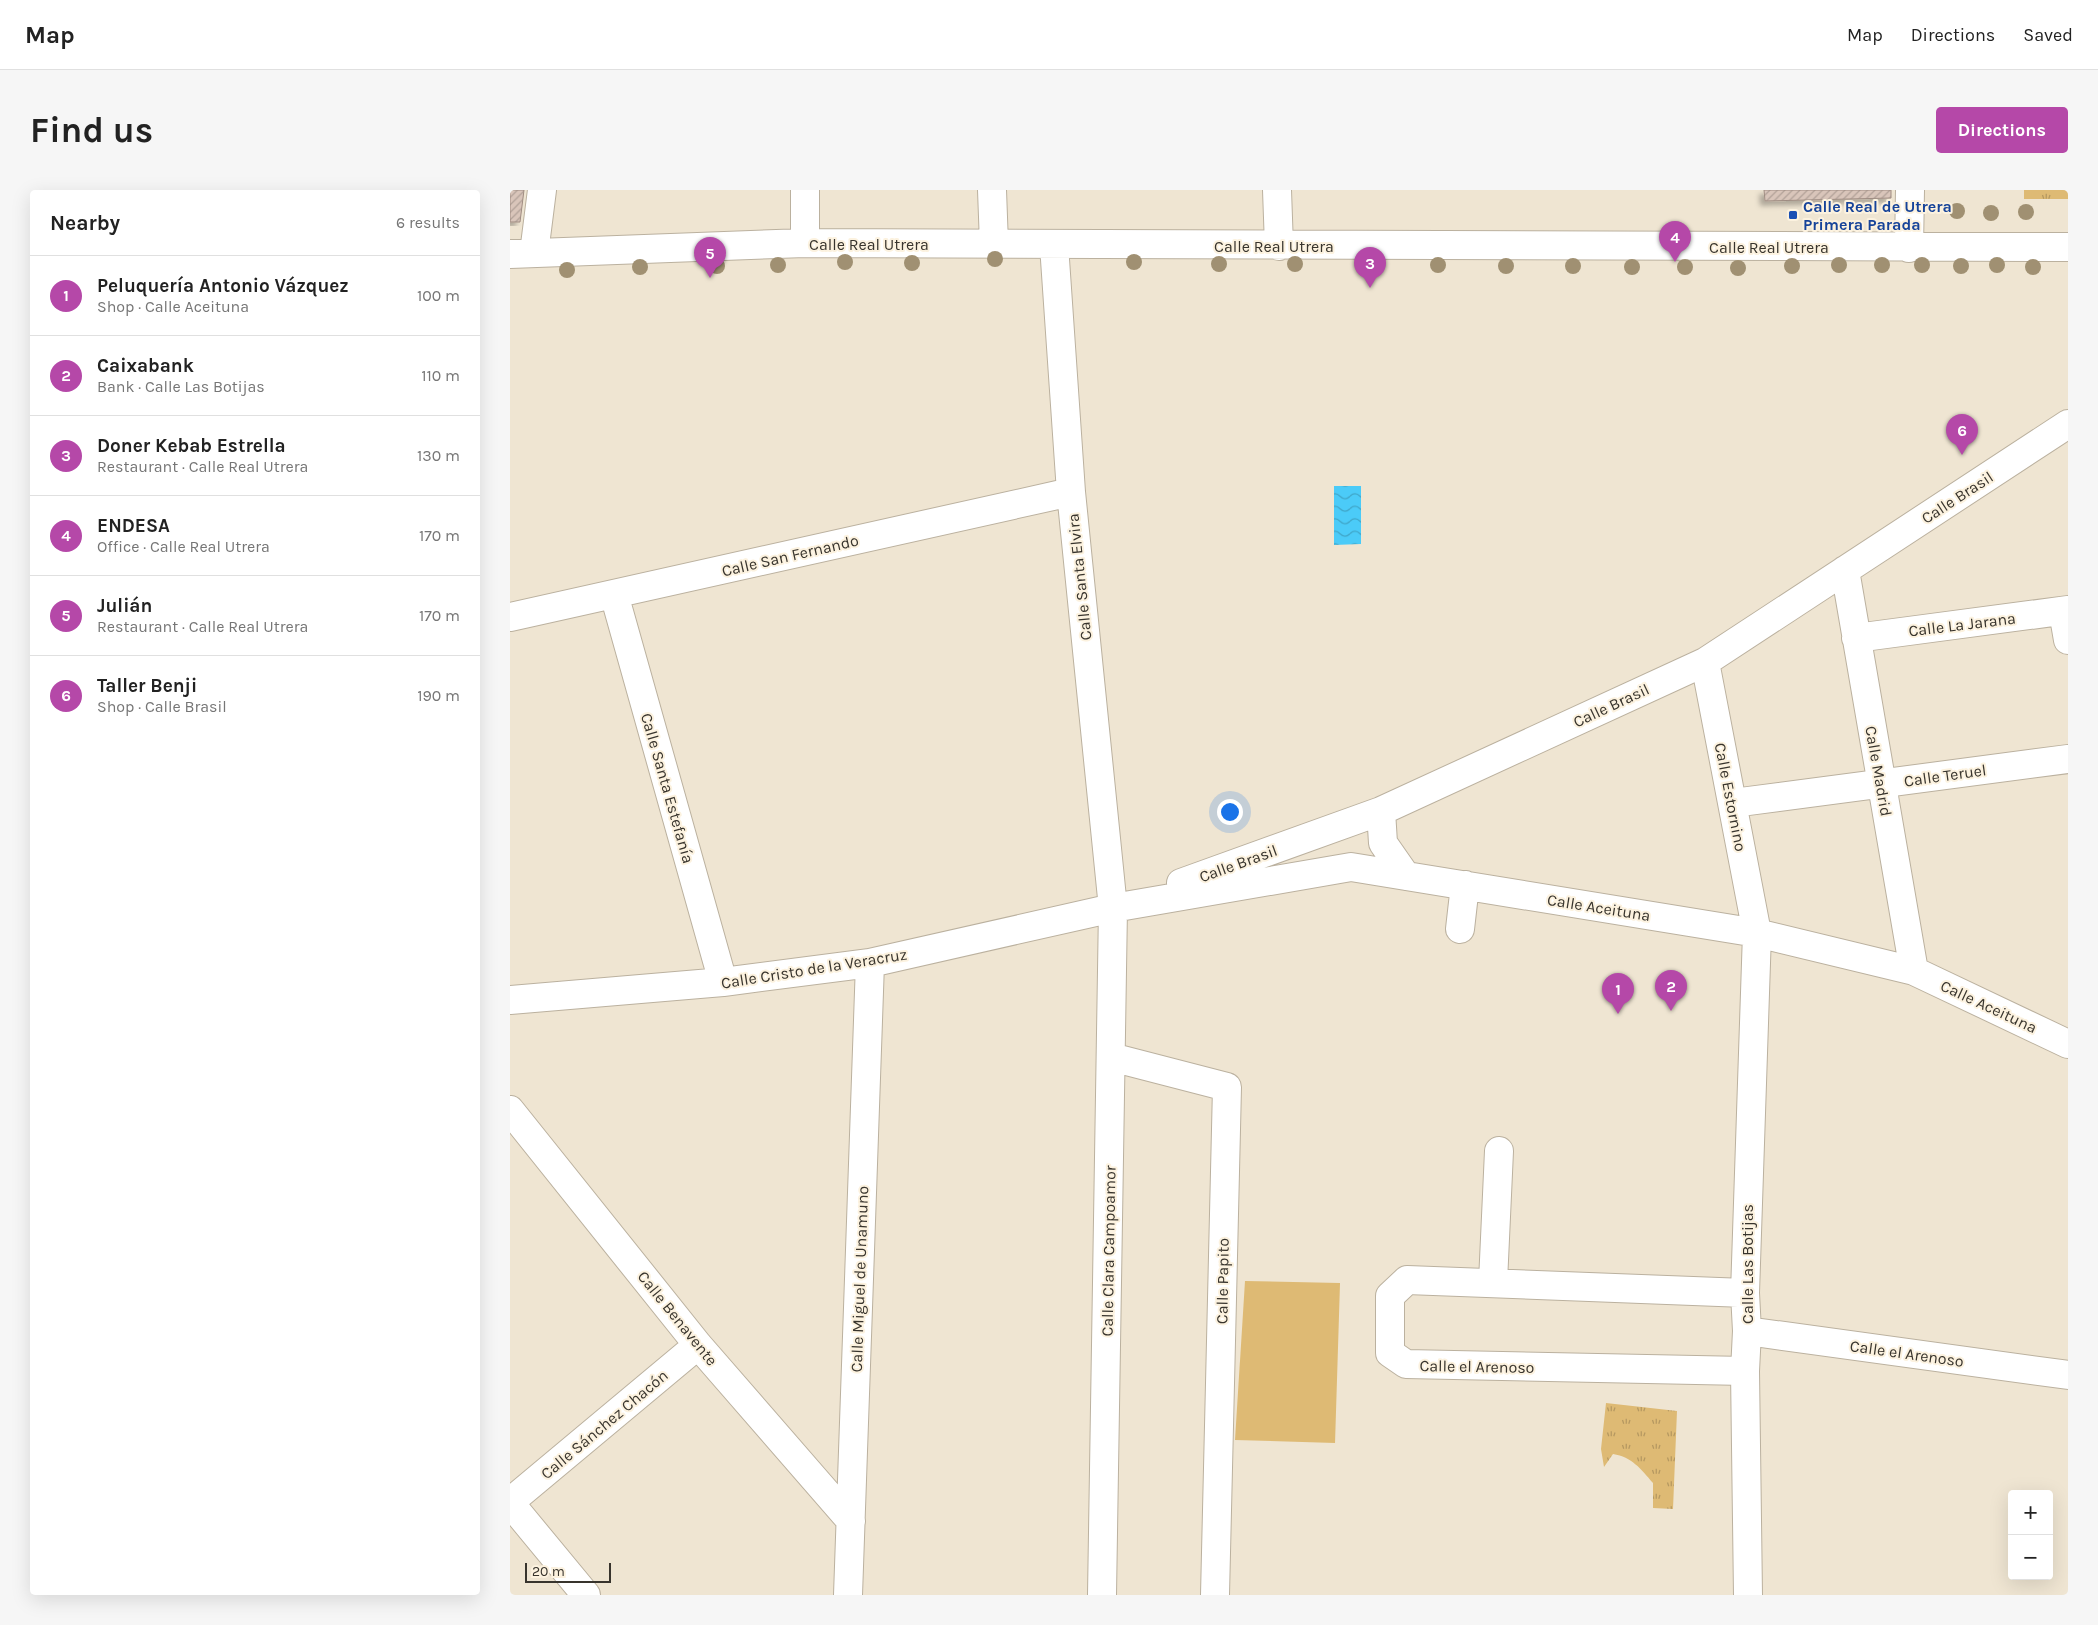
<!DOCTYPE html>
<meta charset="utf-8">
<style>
:root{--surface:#fff;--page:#f6f6f6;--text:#222;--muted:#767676;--line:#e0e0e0;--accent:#b548a8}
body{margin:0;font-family:Karla,sans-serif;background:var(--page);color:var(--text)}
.controls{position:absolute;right:15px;bottom:15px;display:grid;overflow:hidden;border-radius:5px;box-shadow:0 5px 20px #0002}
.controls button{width:45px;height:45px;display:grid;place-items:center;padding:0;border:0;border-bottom:1px solid var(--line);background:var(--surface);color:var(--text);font:25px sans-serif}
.scale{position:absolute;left:15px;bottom:12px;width:86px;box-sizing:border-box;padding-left:5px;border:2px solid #38342d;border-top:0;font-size:14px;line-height:18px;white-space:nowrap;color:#38342d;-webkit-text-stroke:4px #fcf2df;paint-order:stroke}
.you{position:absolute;left:719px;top:621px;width:18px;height:18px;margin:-12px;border:4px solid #fff;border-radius:50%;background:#1a73e8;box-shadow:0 0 0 8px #1a73e833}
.badge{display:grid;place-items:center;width:32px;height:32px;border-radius:50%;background:var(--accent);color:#fff;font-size:16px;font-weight:700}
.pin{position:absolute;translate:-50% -41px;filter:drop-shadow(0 1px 2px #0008)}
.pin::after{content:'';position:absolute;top:26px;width:18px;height:15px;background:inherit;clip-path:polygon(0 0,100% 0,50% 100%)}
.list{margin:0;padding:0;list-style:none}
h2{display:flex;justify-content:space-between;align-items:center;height:65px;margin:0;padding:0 20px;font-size:21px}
h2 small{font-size:16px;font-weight:400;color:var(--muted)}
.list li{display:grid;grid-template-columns:32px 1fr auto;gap:15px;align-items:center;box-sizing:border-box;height:80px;padding:0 20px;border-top:1px solid var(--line)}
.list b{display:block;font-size:19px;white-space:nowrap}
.list p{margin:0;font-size:16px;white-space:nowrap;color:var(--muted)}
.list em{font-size:16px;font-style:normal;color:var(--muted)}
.map{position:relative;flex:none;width:1558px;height:1405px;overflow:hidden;border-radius:5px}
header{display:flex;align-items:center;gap:30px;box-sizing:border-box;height:70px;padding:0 25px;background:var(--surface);border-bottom:1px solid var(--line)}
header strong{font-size:24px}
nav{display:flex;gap:28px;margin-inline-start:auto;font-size:18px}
.intro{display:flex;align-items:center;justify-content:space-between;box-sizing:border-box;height:120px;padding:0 30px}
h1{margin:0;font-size:35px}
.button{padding:12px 22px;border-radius:5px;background:var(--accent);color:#fff;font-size:18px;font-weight:700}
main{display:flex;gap:30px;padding:0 30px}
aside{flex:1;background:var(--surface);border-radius:5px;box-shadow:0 5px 20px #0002}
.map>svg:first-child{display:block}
.green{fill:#deba74}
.park{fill:url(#park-tufts)}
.water{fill:url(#water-waves)}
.building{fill:url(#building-hatch);stroke:#9f8c82;filter:url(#shadow)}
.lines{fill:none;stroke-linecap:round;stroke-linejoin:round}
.minor-casing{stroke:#bbb19f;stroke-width:30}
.minor{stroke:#fff;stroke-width:28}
.tree{fill:#a09072}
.transit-dot{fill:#1a4fb4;stroke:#fcf2df;stroke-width:2}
.labels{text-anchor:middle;stroke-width:4;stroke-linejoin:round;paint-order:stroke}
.transit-label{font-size:16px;font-weight:bold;fill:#164399;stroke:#fcf2df;text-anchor:start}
.street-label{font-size:16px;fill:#38342d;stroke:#fcf2df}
</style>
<header>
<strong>Map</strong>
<nav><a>Map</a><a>Directions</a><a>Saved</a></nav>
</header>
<div class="intro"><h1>Find us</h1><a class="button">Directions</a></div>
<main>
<aside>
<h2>Nearby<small>6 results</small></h2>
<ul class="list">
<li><span class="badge">1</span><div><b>Peluquería Antonio Vázquez</b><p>Shop · Calle Aceituna</p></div><em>100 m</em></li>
<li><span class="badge">2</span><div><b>Caixabank</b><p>Bank · Calle Las Botijas</p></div><em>110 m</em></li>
<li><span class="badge">3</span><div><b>Doner Kebab Estrella</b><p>Restaurant · Calle Real Utrera</p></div><em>130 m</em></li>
<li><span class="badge">4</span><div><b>ENDESA</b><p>Office · Calle Real Utrera</p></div><em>170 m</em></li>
<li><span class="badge">5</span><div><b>Julián</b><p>Restaurant · Calle Real Utrera</p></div><em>170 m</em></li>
<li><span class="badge">6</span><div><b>Taller Benji</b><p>Shop · Calle Brasil</p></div><em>190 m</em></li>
</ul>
</aside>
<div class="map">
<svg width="1558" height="1405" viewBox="0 0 1558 1405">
<defs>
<pattern id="park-tufts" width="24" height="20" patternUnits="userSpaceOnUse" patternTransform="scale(1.25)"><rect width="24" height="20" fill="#deba74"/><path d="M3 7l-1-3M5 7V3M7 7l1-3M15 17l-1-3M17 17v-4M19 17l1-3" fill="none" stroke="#b59860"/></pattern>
<pattern id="water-waves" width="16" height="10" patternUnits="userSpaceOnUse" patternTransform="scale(1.25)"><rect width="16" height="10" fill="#4bcbf8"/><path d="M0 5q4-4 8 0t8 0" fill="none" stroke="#3fa6c9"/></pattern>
<pattern id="building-hatch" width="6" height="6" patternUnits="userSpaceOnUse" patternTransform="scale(1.25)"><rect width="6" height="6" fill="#d9c5ba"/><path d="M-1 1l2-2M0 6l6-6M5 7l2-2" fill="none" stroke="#b1a198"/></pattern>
<filter id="shadow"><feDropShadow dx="-4.5" dy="4.5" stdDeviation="2.5" flood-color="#0004"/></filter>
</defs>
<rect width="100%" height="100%" fill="#efe5d2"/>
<path class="green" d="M735,1091L830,1093L825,1253L725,1250Z"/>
<path class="park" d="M1514,0H1558V9H1514Z
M1096,1213L1167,1221L1163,1319L1143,1318V1293C1131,1279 1122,1267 1103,1264L1094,1277L1091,1259Z"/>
<path class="water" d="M824,296H851V354L824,355Z"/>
<path class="building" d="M0,0H14L10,32H0Z
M1254,0H1381V8L1255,11Z"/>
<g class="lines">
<defs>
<path id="minor" d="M482,0L484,54
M767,0L769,56
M295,53V0
M544,55L561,302L603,718L592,1405
M1399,58L1400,0
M24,63L32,0
M0,64L295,53L1558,57
M1335,380L1404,781
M104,404L213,792
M1553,421L1558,450
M0,427L561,302
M1346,448L1558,420
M1195,472L1247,743L1235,1103L1237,1141L1235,1181L1238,1405
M1223,613L1558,569
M871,621L873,653L896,686
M671,693L871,621L1195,472L1558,234
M950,739L955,695
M0,810L213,792L360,773L603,718L841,677L1247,743L1404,781L1558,854
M601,867L717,897L705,1405
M0,920L188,1155L341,1331
M983,1092L989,961
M1235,1103L897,1090L880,1106V1163L896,1174L1235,1181
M1237,1141L1558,1185
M0,1312L188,1155
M0,1313L76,1405
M338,1405L360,773"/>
</defs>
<use href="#minor" class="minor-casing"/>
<use href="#minor" class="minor"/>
</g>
<g class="tree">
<circle cx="1447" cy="21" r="8"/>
<circle cx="1516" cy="22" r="8"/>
<circle cx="1481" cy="23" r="8"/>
<circle cx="485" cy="69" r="8"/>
<circle cx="335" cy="72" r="8"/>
<circle cx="624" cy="72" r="8"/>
<circle cx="402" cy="73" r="8"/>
<circle cx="709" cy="74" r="8"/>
<circle cx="785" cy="74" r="8"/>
<circle cx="268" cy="75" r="8"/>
<circle cx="856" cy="75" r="8"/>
<circle cx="928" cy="75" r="8"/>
<circle cx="1329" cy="75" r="8"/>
<circle cx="1372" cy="75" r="8"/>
<circle cx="1412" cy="75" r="8"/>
<circle cx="1487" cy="75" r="8"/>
<circle cx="207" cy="76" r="8"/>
<circle cx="996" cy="76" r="8"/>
<circle cx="1063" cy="76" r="8"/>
<circle cx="1282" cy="76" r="8"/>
<circle cx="1451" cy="76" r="8"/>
<circle cx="130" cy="77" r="8"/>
<circle cx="1122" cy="77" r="8"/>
<circle cx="1175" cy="77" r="8"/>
<circle cx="1523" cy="77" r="8"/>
<circle cx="1228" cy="78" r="8"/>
<circle cx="57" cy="80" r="8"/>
</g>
<rect class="transit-dot" x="1278" y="20" width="10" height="10" rx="2.5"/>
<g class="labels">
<g class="transit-label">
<text x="1293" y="22">Calle Real de Utrera<tspan x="1293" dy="18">Primera Parada</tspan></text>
</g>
<g class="street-label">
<text x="359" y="60">Calle Real Utrera</text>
<text x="764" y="62">Calle Real Utrera</text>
<text x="1259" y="63">Calle Real Utrera</text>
<text transform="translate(1447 307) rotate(-33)" y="6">Calle Brasil</text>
<text transform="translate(280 365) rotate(-13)" y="6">Calle San Fernando</text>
<text transform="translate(569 387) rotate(-96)" y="6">Calle Santa Elvira</text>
<text transform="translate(1452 434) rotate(-7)" y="6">Calle La Jarana</text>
<text transform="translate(1101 515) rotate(-25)" y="6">Calle Brasil</text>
<text transform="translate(1369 581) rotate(80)" y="6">Calle Madrid</text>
<text transform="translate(1435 585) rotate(-8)" y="6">Calle Teruel</text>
<text transform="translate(158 598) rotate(74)" y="6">Calle Santa Estefanía</text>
<text transform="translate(1221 607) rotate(79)" y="6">Calle Estornino</text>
<text transform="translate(728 673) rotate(-20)" y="6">Calle Brasil</text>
<text transform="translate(1089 717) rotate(9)" y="6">Calle Aceituna</text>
<text transform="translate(304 778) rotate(-9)" y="6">Calle Cristo de la Veracruz</text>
<text transform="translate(1479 816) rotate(25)" y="6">Calle Aceituna</text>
<text transform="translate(598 1061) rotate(-89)" y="6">Calle Clara Campoamor</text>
<text transform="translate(1237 1074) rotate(-90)" y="6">Calle Las Botijas</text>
<text transform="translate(349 1089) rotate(-88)" y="6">Calle Miguel de Unamuno</text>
<text transform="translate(712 1091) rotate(-89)" y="6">Calle Papito</text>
<text transform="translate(168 1128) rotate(51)" y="6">Calle Benavente</text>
<text transform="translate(1397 1163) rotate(8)" y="6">Calle el Arenoso</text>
<text transform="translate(967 1176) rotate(1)" y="6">Calle el Arenoso</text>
<text transform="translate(94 1234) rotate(-40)" y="6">Calle Sánchez Chacón</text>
</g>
</g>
</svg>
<div class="controls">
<button>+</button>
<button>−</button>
</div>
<div class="scale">20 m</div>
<div class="you"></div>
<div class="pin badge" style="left:1108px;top:824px">1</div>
<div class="pin badge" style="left:1161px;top:821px">2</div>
<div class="pin badge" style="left:860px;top:98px">3</div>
<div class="pin badge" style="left:1165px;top:72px">4</div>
<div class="pin badge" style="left:200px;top:88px">5</div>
<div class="pin badge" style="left:1452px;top:265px">6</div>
</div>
</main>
